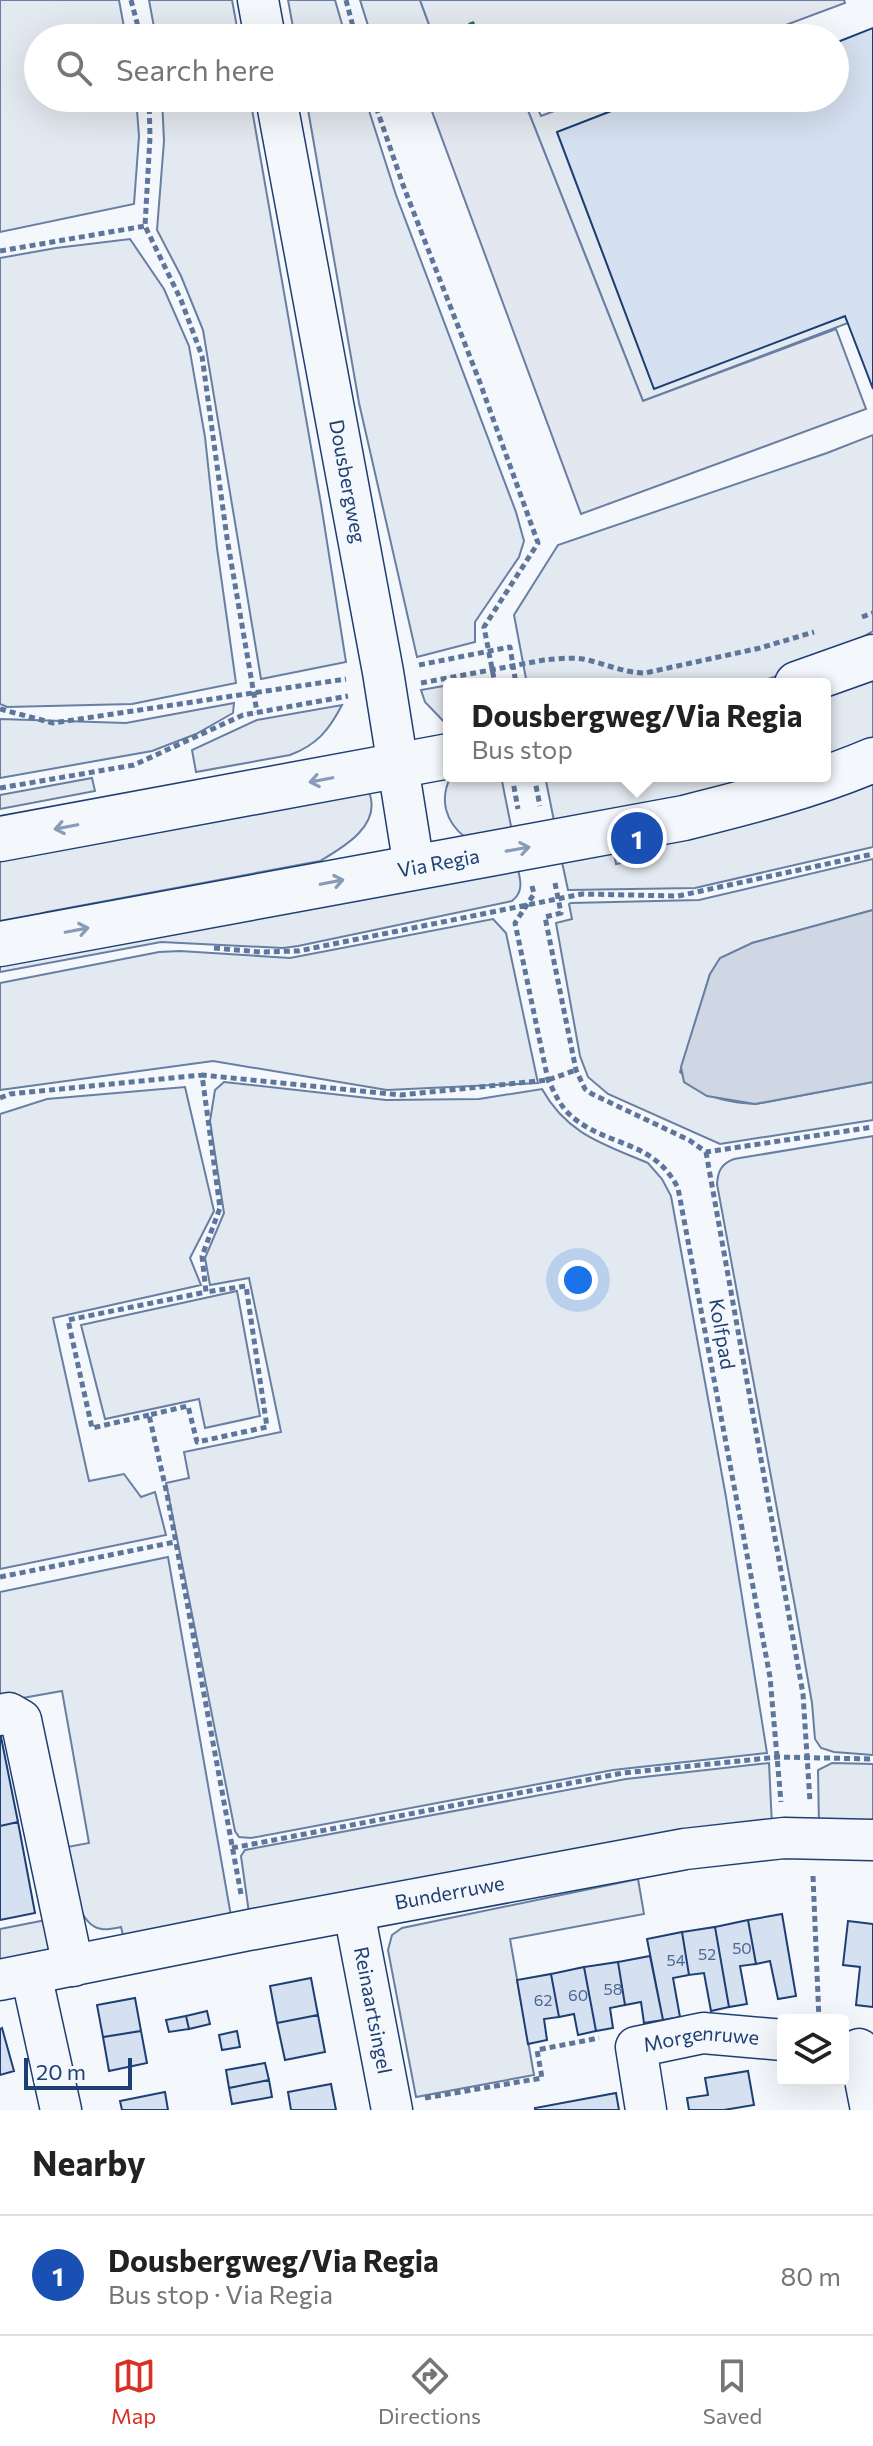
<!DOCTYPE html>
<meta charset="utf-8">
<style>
:root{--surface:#fff;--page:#f2f2f2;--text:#222;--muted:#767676;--line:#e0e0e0;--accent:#d93025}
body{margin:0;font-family:Commissioner,sans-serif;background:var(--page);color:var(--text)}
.controls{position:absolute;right:24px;bottom:24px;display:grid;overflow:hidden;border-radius:8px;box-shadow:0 8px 32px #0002}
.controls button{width:72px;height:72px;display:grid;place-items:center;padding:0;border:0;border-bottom:2px solid var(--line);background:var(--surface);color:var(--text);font:40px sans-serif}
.scale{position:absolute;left:24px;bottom:20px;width:108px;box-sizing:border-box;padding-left:8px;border:4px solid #1d3f73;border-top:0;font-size:22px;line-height:28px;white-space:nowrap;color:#1d3f73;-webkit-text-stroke:6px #f4f7fb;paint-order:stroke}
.you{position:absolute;left:578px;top:1280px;width:28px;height:28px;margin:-20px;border:6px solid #fff;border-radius:50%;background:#1a73e8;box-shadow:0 0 0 12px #1a73e833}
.badge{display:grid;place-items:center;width:52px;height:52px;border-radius:50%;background:var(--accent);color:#fff;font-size:26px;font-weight:700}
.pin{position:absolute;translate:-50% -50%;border:4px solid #fff;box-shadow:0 2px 8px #0006}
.popup{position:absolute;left:443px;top:678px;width:388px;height:104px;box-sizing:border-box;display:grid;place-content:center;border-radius:8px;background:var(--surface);filter:drop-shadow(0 2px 6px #0005);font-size:26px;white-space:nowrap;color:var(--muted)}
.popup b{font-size:30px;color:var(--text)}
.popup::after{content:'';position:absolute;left:50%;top:100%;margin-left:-16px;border:16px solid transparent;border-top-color:var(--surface)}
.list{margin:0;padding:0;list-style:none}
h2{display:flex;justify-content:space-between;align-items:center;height:104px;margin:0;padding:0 32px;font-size:34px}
h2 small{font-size:26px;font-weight:400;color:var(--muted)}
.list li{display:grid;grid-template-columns:52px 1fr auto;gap:24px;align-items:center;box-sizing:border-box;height:120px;padding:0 32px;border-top:2px solid var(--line)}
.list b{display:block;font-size:30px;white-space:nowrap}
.list p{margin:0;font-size:26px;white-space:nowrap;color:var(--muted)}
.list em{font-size:26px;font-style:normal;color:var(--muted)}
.icon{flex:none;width:44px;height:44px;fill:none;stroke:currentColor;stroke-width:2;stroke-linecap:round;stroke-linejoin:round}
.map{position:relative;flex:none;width:873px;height:2110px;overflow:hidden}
.search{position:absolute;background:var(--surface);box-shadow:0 8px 32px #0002;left:24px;right:24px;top:24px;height:88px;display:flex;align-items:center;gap:20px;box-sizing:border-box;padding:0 28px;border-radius:44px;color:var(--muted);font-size:30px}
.sheet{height:224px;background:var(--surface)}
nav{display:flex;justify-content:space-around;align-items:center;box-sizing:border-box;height:112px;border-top:2px solid var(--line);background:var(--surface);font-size:22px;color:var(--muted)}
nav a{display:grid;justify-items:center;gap:4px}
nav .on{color:var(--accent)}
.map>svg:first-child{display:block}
.green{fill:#e3e9f0;stroke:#687fa3;stroke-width:2}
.parking{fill:#e3e8f0;stroke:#687fa3;stroke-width:2}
.water{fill:#cfd7e4;stroke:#687fa3;stroke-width:2}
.building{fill:#d5e0f0;stroke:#1d3f73;stroke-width:2}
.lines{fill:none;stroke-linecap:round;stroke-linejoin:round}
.minor-casing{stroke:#1d3f73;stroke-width:43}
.major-casing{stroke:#1d3f73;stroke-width:47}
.path{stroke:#5e769c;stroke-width:5;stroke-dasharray:6 4;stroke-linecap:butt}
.minor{stroke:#f4f7fb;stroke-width:40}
.major{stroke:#f4f7fb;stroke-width:44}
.hedge{stroke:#2c6c60;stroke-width:6;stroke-dasharray:4 6;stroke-linecap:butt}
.oneway{stroke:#889bb7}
.labels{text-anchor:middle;stroke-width:6;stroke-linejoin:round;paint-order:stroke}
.number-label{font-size:16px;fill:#4b6792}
.street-label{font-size:20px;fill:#1d3f73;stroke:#f4f7fb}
</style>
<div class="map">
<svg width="873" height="2110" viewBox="0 0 873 2110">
<rect width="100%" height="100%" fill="#f4f7fb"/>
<path class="green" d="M0,0H119L126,38H38V98H136L139,136L134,204L0,232Z
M149,0H232L239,38H156Z
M288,0H335L346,38H295Z
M360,0H420L434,38H372Z
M162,98H250L321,504L346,662L261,679L203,330L181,276L157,230L164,141Z
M306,98H365L396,195L516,512L524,541L519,557L475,622V642L417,657L359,403Z
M523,98H533L541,116L589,98H645L557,132L654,388L845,316L848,323L643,401Z
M130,239L164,289L189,346L205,437L217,548L236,683L132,704L7,707L0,704V258L56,248Z
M873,435V631L820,662L752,684H527L514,615L558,545L827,453Z
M873,670V747L825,767V686Z
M449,685V727L425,702L421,690Z
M234,703L233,713L196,734L152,751L0,778V719L126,723Z
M342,705C329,730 317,745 290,755L196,772L192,750L257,720Z
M873,771V847L695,888L568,890L562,862L614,852L616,864L642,859L639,837Z
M451,776H501L513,836L466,838C445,822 439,799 451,776Z
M545,776H796L556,831Z
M92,778L95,791L0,809V795Z
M369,792C382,825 344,847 320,861L47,912L0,925V850Z
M873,859V910L752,943L710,974L680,1072C708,1097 717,1102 756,1104L873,1082V1120L720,1144L608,1094L588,1077L580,1056L556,923L572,919L569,904L571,903L699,900Z
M516,861C519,876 526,890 512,901L298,946L283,948L161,942L0,972V958Z
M493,919L506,933L538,1083L387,1090L213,1061L0,1090V983L159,952L180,951L290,958Z
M224,1082L386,1100L479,1099L542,1089C567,1134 603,1144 648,1163L662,1179L671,1196L726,1497L767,1753L613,1770L251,1838L239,1837L235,1831L166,1483L189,1478L184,1452L281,1432L249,1278L210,1285L205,1258L224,1213L210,1121L215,1090Z
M185,1087L214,1211L190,1258L201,1285L53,1318L89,1481L124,1474L141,1497L155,1492L166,1535L0,1569V1114L47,1099Z
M873,1136V1755L834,1752L821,1748L815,1739L812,1703L796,1612L717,1184C718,1171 721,1164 734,1159Z
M237,1291L260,1416L205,1428L199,1399L105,1419L81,1325Z
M168,1557L231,1916L123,1935L121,1927C116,1928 108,1930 102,1929C74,1926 71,1870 67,1847L89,1843L62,1691L0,1702V1592Z
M769,1763L772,1826L249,1913L241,1856L245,1850L626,1779Z
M832,1763L873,1764V1827L819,1825L818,1770Z
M638,1879L644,1914L510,1939L534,2075L416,2097L388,1950L392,1935L402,1928Z
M51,1919L58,1954L0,1965V1929Z"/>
<path class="parking" d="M420,0H844L845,3L751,38H434Z
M427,98H523L643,401L836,329L866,409L581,514Z"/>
<path class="water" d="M873,910V1082L755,1104L707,1096L684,1082L681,1067L710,974L720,958L752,943Z"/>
<path class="building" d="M873,28V389L845,316L654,389L557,132L645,98H835V43Z
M0,1732L18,1822L0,1826Z
M18,1822L35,1913L0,1920V1826Z
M782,1914L796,1996L778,1999L770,1961L756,1964L748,1920Z
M748,1920L756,1964L740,1966L747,2004L729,2007L715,1927Z
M848,1921L873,1924V2007L856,2005L860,1967L843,1965Z
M715,1927L729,2007L711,2011L704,1973L689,1975L682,1932Z
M682,1932L689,1975L673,1978L680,2017L663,2020L647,1939Z
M650,1956L663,2020L644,2023L641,2002L625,2005L618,1962Z
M618,1962L625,2005L610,2008L613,2028L596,2031L584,1967Z
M584,1967L596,2031L578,2035L574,2014L559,2017L551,1974Z
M551,1974L559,2017L544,2019L547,2040L528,2044L517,1980Z
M311,1978L318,2015L277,2023L270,1986Z
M135,1998L141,2031L103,2037L97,2005Z
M207,2011L210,2024L189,2029L186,2016Z
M318,2015L325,2052L285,2060L277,2023Z
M186,2016L189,2029L169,2032L166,2020Z
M2,2028L14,2071L0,2075V2029Z
M141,2031L147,2063L109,2071L103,2037Z
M237,2031L240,2047L222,2050L219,2035Z
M265,2063L269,2080L229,2088L226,2070Z
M748,2071L754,2105L724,2110H689L687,2098L708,2095L705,2078Z
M269,2080L272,2097L232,2104L229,2088Z
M331,2084L336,2110H291L288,2092Z
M165,2092L168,2110H122L120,2101Z
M616,2093L619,2110H535V2108Z"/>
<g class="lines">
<defs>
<g id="minor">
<path d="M258,0L265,38"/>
<path id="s1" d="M276,98L383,672L414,867"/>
<path d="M0,1715L9,1713L21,1720L73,1966"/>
<path id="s2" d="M354,1912L392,2110"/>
<path d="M31,1974L61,2110"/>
<path id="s3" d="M0,1980L249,1930L685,1849L784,1838L873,1840"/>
<path d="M859,2049L871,2110"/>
<path id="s4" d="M646,2110L636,2047L703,2033L783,2040"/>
</g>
<g id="major">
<path d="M797,684L873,657"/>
<path d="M0,839L449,756"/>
<path id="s5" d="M0,944L684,818C748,802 812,786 873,760"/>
</g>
</defs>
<use href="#minor" class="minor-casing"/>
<use href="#major" class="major-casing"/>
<path class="path" d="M131,0L141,38
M346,0L356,38
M149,98L150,137L145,226L181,300L202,356L227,538L257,712
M373,98L403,185L479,380L538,543L484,627L495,684
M0,251L145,226
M862,617L873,613
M419,665L510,647L516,684
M421,683L544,660C556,659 570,657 583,659C604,663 623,673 645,673L760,648L814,632
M0,709L53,723L346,679
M512,776L518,809
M534,776L540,806
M0,788L134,765L243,715L348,696
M555,883L561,913L545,917L576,1070L585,1089L592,1094L689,1140L706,1152L873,1127
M532,886L534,894L515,923L548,1080C554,1091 558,1102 567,1112C603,1148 652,1137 678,1188L770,1677L781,1802
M214,948L260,952L298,951L582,894L678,896L873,854
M0,1098L10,1094L202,1075
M706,1152L803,1694L810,1802
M149,1415L92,1428L68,1320L206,1292
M0,1577L175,1542
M232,1848L623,1773L778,1757L873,1759
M813,1876L819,2020
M241,1894L167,1494L149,1415L188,1406L197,1442L267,1427L246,1286L206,1292L202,1256L220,1208L202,1075L401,1095L548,1080L576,1070
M425,2098L542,2078L537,2050L599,2038"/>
<use href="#minor" class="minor"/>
<use href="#major" class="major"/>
<path class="hedge" d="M471,22L477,38"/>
</g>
<defs><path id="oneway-shaft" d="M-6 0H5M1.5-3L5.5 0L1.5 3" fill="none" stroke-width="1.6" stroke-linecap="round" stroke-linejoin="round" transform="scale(2)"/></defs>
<g class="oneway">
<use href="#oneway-shaft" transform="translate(321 780) rotate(169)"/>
<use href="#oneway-shaft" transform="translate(66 827) rotate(169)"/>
<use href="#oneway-shaft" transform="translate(518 849) rotate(-10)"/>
<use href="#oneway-shaft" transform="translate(332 882) rotate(-11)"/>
<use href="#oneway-shaft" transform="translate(77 930) rotate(-11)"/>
</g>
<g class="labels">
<g class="number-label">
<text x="742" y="1954">50</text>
<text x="707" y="1960">52</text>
<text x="676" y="1966">54</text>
<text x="613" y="1995">58</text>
<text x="578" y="2001">60</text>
<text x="543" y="2006">62</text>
</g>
<g class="street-label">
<text dy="7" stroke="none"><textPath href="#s1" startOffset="390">Dousbergweg</textPath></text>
<text dy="7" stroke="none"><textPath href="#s5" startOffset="446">Via Regia</textPath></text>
<text transform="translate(722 1334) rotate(80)" y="7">Kolfpad</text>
<text dy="7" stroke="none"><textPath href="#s3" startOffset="458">Bunderruwe</textPath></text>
<text dy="7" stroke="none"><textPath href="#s2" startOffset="100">Reinaartsingel</textPath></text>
<text dy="7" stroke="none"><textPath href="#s4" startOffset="130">Morgenruwe</textPath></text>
</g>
</g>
</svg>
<div class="controls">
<button><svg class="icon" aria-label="layers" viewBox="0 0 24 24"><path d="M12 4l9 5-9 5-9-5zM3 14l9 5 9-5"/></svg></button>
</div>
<div class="scale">20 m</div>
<div class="you"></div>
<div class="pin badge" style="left:637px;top:838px;background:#1a4fb4">1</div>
<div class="popup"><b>Dousbergweg/Via Regia</b>Bus stop</div>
<div class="search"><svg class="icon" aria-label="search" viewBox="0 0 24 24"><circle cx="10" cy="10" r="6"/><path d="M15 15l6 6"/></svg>Search here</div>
</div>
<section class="sheet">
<h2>Nearby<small></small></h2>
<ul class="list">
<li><span class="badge" style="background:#1a4fb4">1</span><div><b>Dousbergweg/Via Regia</b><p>Bus stop · Via Regia</p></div><em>80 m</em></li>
</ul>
</section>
<nav>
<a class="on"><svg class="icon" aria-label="map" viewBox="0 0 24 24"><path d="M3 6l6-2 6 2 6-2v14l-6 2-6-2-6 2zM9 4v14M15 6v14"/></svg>Map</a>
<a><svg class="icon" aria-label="directions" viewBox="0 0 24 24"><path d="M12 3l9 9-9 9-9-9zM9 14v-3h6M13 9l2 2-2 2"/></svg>Directions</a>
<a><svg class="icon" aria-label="saved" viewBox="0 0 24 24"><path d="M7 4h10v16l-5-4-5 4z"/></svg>Saved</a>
</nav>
